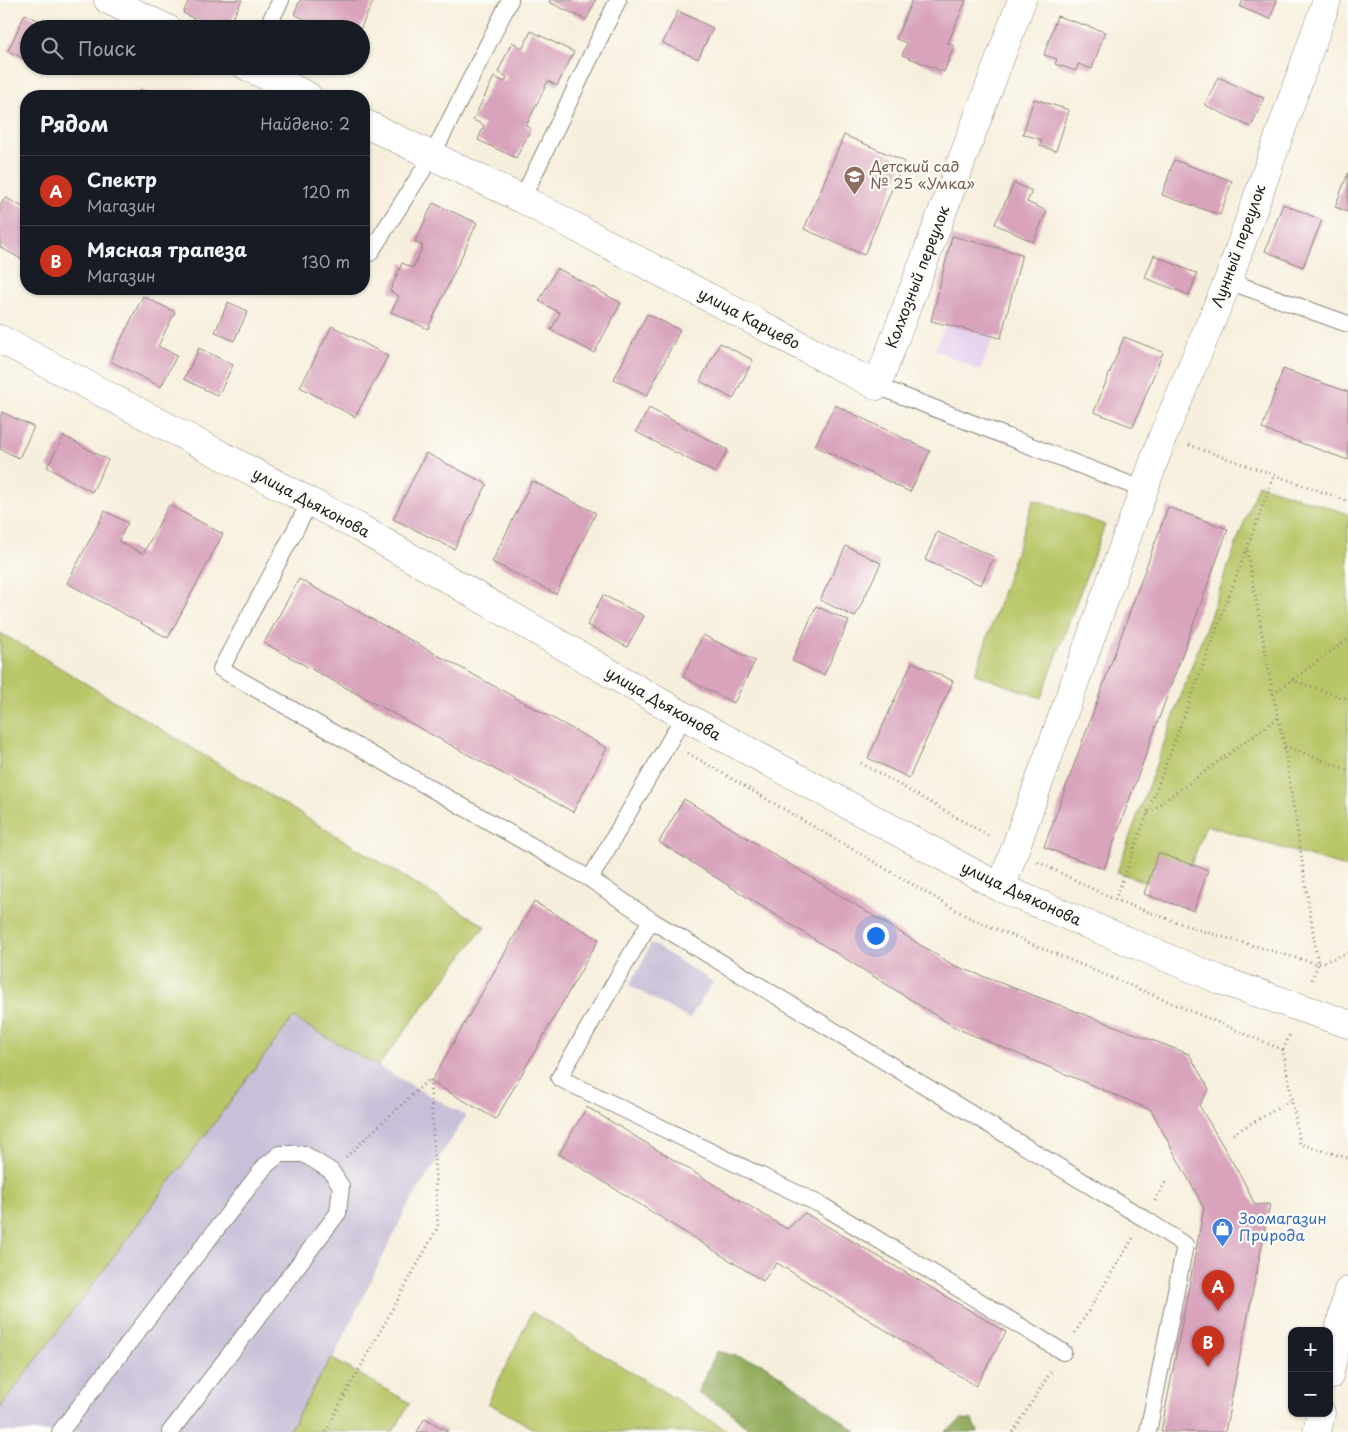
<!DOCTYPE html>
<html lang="ru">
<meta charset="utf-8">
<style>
:root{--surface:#171b24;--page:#242831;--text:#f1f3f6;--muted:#9ea1a6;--line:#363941;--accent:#c8321e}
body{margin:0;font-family:"Playpen Sans",sans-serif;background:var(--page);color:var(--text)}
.controls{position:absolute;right:15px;bottom:15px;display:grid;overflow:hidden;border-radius:10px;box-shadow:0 1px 4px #0004}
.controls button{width:45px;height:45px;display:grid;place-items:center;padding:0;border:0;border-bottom:1px solid var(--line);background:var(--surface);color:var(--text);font:25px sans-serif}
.you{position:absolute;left:875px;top:935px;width:18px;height:18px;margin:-12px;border:4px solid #fff;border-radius:50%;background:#1a73e8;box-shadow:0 0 0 8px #1a73e833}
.badge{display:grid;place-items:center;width:32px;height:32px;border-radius:50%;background:var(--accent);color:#fff;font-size:16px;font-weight:700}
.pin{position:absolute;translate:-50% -41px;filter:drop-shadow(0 1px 2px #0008)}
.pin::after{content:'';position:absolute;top:26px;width:18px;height:15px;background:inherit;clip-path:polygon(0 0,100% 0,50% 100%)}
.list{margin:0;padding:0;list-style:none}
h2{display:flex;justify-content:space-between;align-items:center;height:65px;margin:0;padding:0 20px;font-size:21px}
h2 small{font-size:16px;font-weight:400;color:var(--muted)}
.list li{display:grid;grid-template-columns:32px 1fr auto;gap:15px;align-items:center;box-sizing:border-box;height:70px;padding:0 20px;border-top:1px solid var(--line)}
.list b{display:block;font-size:19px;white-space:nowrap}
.list p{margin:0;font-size:16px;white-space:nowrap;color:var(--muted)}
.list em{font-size:16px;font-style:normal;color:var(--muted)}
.icon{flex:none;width:28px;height:28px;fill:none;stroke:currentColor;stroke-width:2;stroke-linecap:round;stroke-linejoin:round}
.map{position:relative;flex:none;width:1348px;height:1432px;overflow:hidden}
.search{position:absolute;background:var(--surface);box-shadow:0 1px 4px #0004;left:20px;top:20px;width:350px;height:55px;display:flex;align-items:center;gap:12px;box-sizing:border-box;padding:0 18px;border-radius:28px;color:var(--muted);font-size:19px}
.panel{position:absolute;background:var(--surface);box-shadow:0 1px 4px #0004;left:20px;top:90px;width:350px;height:205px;border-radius:20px}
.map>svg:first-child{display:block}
.built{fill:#e7d2ef}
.industrial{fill:#c8bfd8}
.green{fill:#b9c668;stroke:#6a7142}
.forest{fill:#92ab5c;stroke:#57643c}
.building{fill:#d8a3bb}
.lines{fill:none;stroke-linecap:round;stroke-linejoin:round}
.lane-casing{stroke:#8a867c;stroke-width:18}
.street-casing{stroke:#8a867c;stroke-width:29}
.secondary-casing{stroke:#8a867c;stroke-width:29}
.path{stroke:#8a867c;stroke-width:3;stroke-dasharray:1 4;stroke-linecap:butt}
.lane{stroke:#fff;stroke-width:16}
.street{stroke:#fff;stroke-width:28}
.secondary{stroke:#fff;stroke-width:28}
.labels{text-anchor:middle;stroke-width:4.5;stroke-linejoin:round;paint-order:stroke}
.education-label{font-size:15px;fill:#785e54;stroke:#fdfcf7;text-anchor:start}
.street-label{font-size:15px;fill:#1c1c1c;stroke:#fdfcf7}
.shop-label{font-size:15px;fill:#366cbe;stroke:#fdfcf7;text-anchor:start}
</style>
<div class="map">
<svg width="1348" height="1432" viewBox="0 0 1348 1432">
<rect width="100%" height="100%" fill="#fdfcf7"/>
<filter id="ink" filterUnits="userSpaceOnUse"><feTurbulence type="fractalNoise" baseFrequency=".02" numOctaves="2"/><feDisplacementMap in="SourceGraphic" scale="10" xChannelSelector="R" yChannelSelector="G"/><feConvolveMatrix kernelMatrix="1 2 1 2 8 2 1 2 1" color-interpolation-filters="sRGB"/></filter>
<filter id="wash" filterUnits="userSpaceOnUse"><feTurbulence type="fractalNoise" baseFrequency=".0096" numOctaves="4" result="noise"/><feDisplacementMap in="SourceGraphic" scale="20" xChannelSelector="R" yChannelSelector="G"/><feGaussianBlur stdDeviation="1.12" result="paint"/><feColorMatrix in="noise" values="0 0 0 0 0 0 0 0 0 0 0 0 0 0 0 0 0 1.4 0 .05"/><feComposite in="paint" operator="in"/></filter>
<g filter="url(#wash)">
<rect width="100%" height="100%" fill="#f7efdd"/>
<path class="built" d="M950,315L994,335L980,371L935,349Z"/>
<path class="industrial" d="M651,943L713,982L689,1019L629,985L640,967Z
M293,1018L466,1116L406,1209L297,1432H0V1408Z"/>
<path class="green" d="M1258,484L1348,514V868L1206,825L1180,894L1117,872Z
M1034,499L1105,525L1041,698L975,674Z
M0,633L29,649L485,926L378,1066L293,1018L0,1408Z
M532,1312L730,1432H540L488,1403Z
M331,1358L410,1403L393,1432H288Z"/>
<path class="forest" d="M717,1351L763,1363L857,1432H752L728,1410L697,1393Z
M962,1419L973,1420L978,1432H945Z"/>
<g id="blocks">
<path class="building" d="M189,0H242L227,29H213L183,13Z
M300,0H374L360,29H325L294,14Z
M550,0H596L586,20L549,2Z
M912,0H966L948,43L954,46L944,72L902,55L907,43L896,39Z
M1243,0H1277L1270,19L1240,7Z
M678,11L713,28L698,59L663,43Z
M25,14L57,29H29V61L8,51Z
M1057,16L1105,32L1092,69L1078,64L1076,71L1055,64L1057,59L1044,55Z
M531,31L574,52L557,86L548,81L526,126L531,129L516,158L478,140L484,125L473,120L494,77L505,82L507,77L498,72L512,42L523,48Z
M1218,77L1264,98L1251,127L1205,105Z
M140,90L152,96H137Z
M1034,99L1069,110L1056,151L1040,146L1042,140L1023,134Z
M844,135L904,161L864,255L804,229Z
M1174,160L1232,181L1220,215L1162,195Z
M1348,173V212L1335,207Z
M1014,183L1032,191L1027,202L1047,211L1033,242L995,224Z
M5,197L26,209V262L0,247V206Z
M433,203L477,223L428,329L391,312L399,296L390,291L402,263L413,268L423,246L415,242Z
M1283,204L1322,220L1303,267L1265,251Z
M952,236L1022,254L1001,338L931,321Z
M1154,255L1197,274L1189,295L1145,278Z
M557,268L621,303L594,353L551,330L560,313L539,301Z
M143,296L175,312L158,346L177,355L161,387L110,361Z
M228,302L248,311L234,341L215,332Z
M647,314L680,330L647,396L614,379Z
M332,326L388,356L355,417L300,387Z
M1124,337L1163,352L1133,427L1094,412Z
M720,343L753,360L733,399L700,381Z
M199,348L233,365L218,396L184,379Z
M1283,369L1348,392V460L1262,429Z
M835,405L930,451L910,492L815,446Z
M649,408L728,450L715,473L636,432Z
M2,412L34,427L19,458L0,449V417Z
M64,436L108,460L92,492L47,467Z
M426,453L487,484L454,549L393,519Z
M532,481L596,513L556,594L492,562Z
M169,505L223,534L168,638L67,583L105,511L128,523L118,541L143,554Z
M1168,507L1228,529L1104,869L1044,847Z
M937,532L994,557L981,585L925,560Z
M846,546L881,563L855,617L820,600Z
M299,579L607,748L573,812L264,643Z
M603,595L644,616L627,647L587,625Z
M816,606L849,621L824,675L792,661Z
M703,635L755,661L734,703L683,677Z
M912,662L953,681L909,778L868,758Z
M684,799L953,965L1189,1054L1209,1089L1199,1105L1243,1180L1255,1205L1270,1204L1225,1432H1161L1204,1208L1151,1110L956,1028L659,842Z
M1158,853L1208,870L1194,911L1144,894Z
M534,902L599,939L496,1119L431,1082Z
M587,1107L787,1229L805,1213L1006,1332L976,1386L777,1263L763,1281L559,1154Z
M425,1418L448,1432H417Z"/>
</g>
</g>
<g filter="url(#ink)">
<use href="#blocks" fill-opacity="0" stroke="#8a867c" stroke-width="1"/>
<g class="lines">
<defs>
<path id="lane" d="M266,29L281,0
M522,199L618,0
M370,253L432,156L510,0
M1228,281L1348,324
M877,386L1144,490
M310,502L221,669L590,879L684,716
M590,879L651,920L1145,1219L1185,1245L1148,1432
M651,920L559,1078L821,1205L1063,1352
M60,1432L265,1166L280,1154H304L331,1171L341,1186L338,1213L170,1432"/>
<path id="street" d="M108,0L168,29
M246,66L308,96
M364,123L522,199L877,386L1022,0
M1001,888L1163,436L1228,281L1327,0"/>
<path id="secondary" d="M0,339L358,527L684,716L1001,888L1220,980L1348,1024
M1329,1376L1348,1291
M1317,1432L1321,1413"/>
</defs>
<use href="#lane" class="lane-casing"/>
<use href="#street" class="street-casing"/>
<use href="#secondary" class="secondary-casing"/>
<path class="path" d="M1189,445L1348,501
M1247,551L1273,694L1284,745L1318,964L1311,982
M1292,680L1348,699
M1273,694L1348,639
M1285,746L1348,770
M688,753L968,917L1283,1050L1300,1144L1348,1158
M861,763L991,837
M1148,813L1278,718
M1038,862L1115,900L1202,931L1318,964L1348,953
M1115,900L1274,476
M1283,1050L1291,1032
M1233,1134L1292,1100
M346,1157L429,1079
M1155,1201L1167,1179
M1075,1333L1133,1238
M326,1432L335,1413L438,1227L430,1079
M1013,1432L1052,1370"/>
<use href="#lane" class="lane"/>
<use href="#street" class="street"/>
<use href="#secondary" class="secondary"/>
</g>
</g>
<defs>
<symbol id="school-pin" viewBox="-11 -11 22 30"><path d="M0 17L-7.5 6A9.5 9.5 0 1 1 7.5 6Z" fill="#8d6e63" stroke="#fdfcf7"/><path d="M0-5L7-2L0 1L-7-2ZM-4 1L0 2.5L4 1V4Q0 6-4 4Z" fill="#fff"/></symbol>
<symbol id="shop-pin" viewBox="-11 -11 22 30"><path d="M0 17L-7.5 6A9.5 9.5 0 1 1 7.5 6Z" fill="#3f7fe0" stroke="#fdfcf7"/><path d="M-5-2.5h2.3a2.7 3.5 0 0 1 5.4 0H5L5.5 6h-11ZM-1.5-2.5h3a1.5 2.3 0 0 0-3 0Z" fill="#fff"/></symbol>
</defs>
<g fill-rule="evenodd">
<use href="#school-pin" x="842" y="164" width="25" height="34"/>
<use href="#shop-pin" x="1210" y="1216" width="25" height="34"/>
</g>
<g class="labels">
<g class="education-label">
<text x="870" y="172">Детский сад<tspan x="870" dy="17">№ 25 «Умка»</tspan></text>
</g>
<g class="street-label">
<text transform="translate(1239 246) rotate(-70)" y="5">Лунный переулок</text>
<text transform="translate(918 277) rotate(-69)" y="5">Колхозный переулок</text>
<text transform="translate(749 319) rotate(28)" y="5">улица Карцево</text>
<text transform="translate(311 503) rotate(28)" y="5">улица Дьяконова</text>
<text transform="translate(663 704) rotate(30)" y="5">улица Дьяконова</text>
<text transform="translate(1021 894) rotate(25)" y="5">улица Дьяконова</text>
</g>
<g class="shop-label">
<text x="1239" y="1224">Зоомагазин<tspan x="1239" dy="17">Природа</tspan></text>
</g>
</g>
</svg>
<div class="controls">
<button>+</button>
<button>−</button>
</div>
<div class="you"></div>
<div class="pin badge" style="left:1218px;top:1311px">A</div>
<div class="pin badge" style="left:1208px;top:1367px">B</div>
<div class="search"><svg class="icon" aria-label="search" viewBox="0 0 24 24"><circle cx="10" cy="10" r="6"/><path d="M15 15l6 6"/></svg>Поиск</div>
<section class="panel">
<h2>Рядом<small>Найдено: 2</small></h2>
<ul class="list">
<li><span class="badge">A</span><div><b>Спектр</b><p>Магазин</p></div><em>120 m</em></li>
<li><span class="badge">B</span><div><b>Мясная трапеза</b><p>Магазин</p></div><em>130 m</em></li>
</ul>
</section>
</div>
